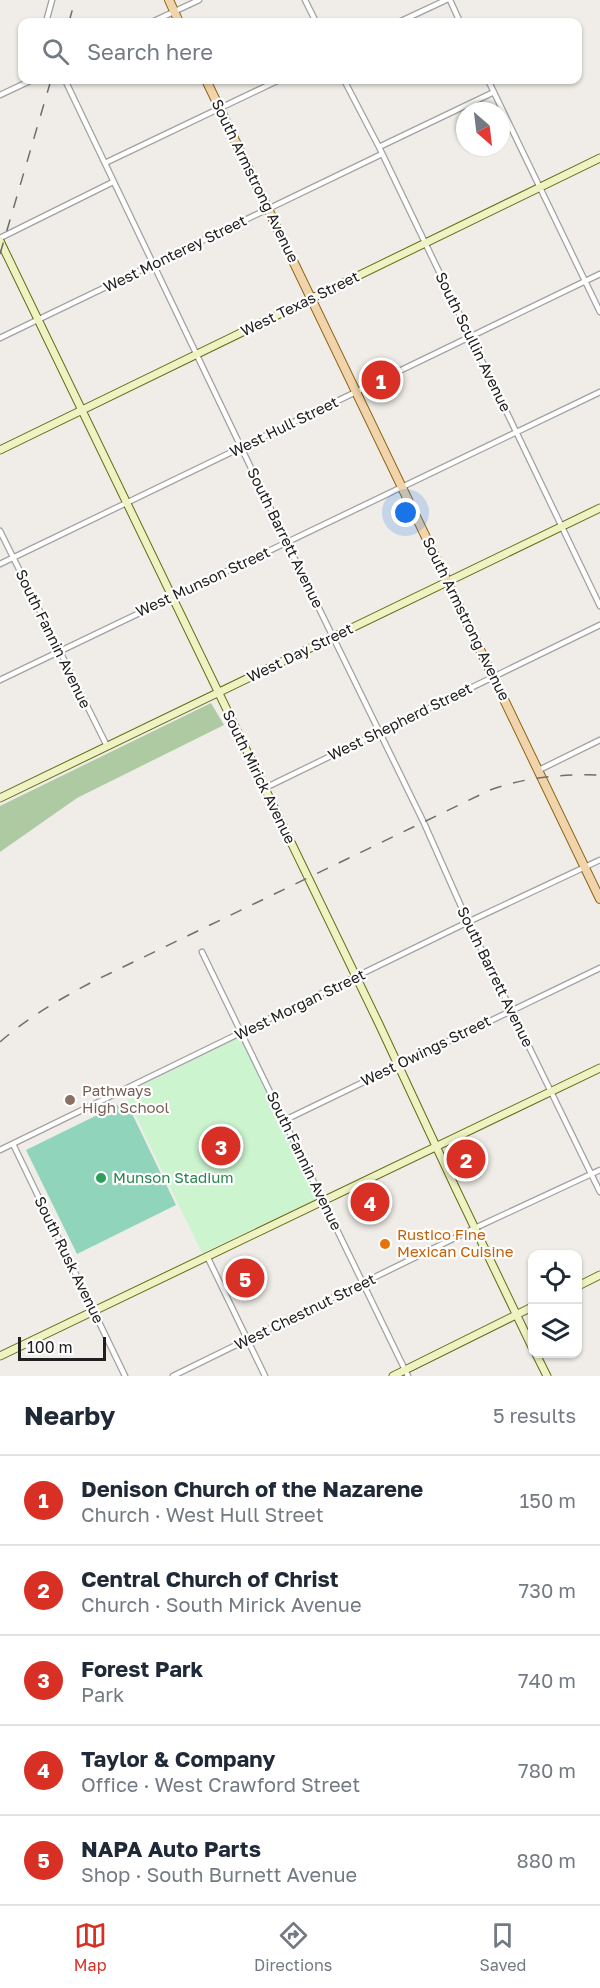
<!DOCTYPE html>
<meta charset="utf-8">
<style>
:root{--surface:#fff;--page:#f6f6f7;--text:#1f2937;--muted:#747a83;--line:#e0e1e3;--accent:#d93025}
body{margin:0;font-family:"Golos Text",sans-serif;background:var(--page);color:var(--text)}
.controls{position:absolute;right:18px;bottom:18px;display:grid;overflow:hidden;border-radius:12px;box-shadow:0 2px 4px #0004}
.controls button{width:54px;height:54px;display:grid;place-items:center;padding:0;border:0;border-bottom:2px solid var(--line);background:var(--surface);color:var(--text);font:30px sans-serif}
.compass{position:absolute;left:456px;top:102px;width:54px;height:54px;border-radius:50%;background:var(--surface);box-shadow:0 2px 4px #0004;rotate:152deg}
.scale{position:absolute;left:18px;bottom:15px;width:88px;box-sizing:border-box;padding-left:6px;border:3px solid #202020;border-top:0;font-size:16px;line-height:21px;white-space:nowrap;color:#202020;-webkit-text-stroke:4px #fff;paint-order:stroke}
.you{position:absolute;left:406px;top:513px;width:21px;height:21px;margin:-15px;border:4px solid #fff;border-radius:50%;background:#1a73e8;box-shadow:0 0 0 9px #1a73e833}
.badge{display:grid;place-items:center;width:39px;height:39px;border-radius:50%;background:var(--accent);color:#fff;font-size:20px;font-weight:700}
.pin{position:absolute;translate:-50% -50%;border:3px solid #fff;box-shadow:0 2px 6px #0006}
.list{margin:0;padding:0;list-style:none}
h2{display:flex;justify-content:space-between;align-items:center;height:78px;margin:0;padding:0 24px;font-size:26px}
h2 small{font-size:20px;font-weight:400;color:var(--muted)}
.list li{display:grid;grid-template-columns:39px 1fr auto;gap:18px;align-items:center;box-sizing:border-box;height:90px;padding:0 24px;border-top:2px solid var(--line)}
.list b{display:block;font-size:22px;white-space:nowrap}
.list p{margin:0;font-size:20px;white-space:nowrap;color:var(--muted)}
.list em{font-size:20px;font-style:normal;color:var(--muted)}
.icon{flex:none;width:33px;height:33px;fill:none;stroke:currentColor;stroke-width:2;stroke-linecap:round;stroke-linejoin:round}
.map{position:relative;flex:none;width:600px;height:1376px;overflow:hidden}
.search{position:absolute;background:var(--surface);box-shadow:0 2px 4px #0004;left:18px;right:18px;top:18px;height:66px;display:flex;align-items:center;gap:15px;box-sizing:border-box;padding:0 21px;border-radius:12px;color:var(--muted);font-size:22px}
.sheet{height:528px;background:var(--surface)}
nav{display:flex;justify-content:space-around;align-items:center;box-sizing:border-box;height:84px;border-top:2px solid var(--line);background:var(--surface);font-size:16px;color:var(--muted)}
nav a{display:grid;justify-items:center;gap:3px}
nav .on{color:var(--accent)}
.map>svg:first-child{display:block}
.forest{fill:#adcaa2}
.park{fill:#cbf4cf}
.pitch{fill:#90d5bb}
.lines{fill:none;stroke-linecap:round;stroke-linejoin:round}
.street-casing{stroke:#a1a1a1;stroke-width:7}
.secondary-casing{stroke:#616c13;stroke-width:9}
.primary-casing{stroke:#8b6412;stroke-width:10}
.street{stroke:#fff;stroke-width:4.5}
.secondary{stroke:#eff3c3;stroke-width:7}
.primary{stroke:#f1d4ac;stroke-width:8}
.rail{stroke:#6e6e6e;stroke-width:1.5;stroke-dasharray:12 12;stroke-linecap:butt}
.education-dot{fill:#8d6e63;stroke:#fff;stroke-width:2}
.leisure-dot{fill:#2e9e5b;stroke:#fff;stroke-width:2}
.food-dot{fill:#e8710a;stroke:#fff;stroke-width:2}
.labels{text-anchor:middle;stroke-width:4.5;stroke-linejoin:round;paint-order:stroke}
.street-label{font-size:15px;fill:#202020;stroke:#fff}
.education-label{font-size:15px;fill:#785e54;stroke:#fff;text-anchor:start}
.leisure-label{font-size:15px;fill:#27864d;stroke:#fff;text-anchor:start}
.food-label{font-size:15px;fill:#c56008;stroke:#fff;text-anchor:start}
</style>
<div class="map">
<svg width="600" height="1376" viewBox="0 0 600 1376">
<rect width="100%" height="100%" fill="#f0ede8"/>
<path class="forest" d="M211,703L224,725L77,798L0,852V806Z"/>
<path class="park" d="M240,1037L318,1198L202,1253L125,1094Z"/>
<path class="pitch" d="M126,1101L176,1205L77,1254L26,1150Z"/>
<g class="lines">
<defs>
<path id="street" d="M305,0L316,22
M450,0L460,22
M46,22L52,0
M152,22L199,0
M399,22L446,0
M65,80L287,543L424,823L468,922L600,1192
M344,80L379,147L600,606
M488,80L600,312
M0,95L32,80
M379,147L494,92
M105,163L279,80
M0,238L113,182
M0,338L382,154
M0,531L107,746
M0,564L600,274
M0,680L600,392
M539,770L600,740
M265,788L600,625
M202,952L408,1376
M285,1120L600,968
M13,1144L125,1376
M0,1150L468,922L600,860
M207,1256L265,1376
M173,1376L475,1228L600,1170"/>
<path id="secondary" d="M0,241L379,1024L456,1189L532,1347
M0,450L600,158
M0,798L600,508
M578,1286L600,1275
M536,1354L547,1376
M0,1356L600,1068
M393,1376L532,1307"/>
<path id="primary" d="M169,0L179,22
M206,80L600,899"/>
</defs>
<use href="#street" class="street-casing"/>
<use href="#secondary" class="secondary-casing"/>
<use href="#primary" class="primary-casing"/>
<use href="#street" class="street"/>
<use href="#secondary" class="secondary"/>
<use href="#primary" class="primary"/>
<path class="rail" d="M69,22L75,0
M0,254L51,80
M0,1042C27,1018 60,999 92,982L490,790C526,777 562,774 600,775"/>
</g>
<circle class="education-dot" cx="70" cy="1100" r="6"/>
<circle class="leisure-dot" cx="101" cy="1178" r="6"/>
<circle class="food-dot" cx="385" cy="1244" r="6"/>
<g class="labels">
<g class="street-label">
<text transform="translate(255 181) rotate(64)" y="5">South Armstrong Avenue</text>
<text transform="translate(175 254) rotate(-26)" y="5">West Monterey Street</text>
<text transform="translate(300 304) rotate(-26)" y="5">West Texas Street</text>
<text transform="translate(473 342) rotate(64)" y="5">South Scullin Avenue</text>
<text transform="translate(284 427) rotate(-26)" y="5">West Hull Street</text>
<text transform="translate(285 538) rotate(64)" y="5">South Barrett Avenue</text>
<text transform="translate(203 582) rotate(-25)" y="5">West Munson Street</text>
<text transform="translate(466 619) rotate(64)" y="5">South Armstrong Avenue</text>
<text transform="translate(53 639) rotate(64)" y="5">South Fannin Avenue</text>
<text transform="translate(300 653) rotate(-26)" y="5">West Day Street</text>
<text transform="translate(400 722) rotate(-26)" y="5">West Shepherd Street</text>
<text transform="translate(259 777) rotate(64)" y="5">South Mirick Avenue</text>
<text transform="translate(495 977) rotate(64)" y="5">South Barrett Avenue</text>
<text transform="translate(300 1005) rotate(-26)" y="5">West Morgan Street</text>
<text transform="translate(426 1051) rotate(-26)" y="5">West Owings Street</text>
<text transform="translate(304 1161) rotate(64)" y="5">South Fannin Avenue</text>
<text transform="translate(69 1260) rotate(64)" y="5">South Rusk Avenue</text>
<text transform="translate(305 1312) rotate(-26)" y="5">West Chestnut Street</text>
</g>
<g class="education-label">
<text x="82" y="1096">Pathways<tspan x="82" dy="17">High School</tspan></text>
</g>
<g class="leisure-label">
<text x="113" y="1183">Munson Stadium</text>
</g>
<g class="food-label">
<text x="397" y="1240">Rustico Fine<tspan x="397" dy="17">Mexican Cuisine</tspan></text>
</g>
</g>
</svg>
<div class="controls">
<button><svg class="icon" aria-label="locate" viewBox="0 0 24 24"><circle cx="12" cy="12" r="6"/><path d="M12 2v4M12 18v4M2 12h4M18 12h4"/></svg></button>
<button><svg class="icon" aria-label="layers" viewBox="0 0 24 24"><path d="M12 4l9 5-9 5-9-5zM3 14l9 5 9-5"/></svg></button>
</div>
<svg class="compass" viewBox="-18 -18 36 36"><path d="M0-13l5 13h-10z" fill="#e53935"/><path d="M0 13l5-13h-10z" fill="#747a83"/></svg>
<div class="scale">100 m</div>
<div class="you"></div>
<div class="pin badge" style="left:381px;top:380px">1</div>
<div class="pin badge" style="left:466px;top:1159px">2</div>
<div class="pin badge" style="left:221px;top:1146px">3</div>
<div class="pin badge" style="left:370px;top:1202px">4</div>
<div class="pin badge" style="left:245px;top:1278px">5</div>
<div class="search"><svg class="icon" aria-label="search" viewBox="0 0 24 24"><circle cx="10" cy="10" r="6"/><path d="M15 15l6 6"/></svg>Search here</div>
</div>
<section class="sheet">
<h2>Nearby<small>5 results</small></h2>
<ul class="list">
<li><span class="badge">1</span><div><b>Denison Church of the Nazarene</b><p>Church · West Hull Street</p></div><em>150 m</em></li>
<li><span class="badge">2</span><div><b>Central Church of Christ</b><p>Church · South Mirick Avenue</p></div><em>730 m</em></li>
<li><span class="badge">3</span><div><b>Forest Park</b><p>Park</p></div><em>740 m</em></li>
<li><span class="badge">4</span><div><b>Taylor &amp; Company</b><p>Office · West Crawford Street</p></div><em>780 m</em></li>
<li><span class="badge">5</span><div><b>NAPA Auto Parts</b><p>Shop · South Burnett Avenue</p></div><em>880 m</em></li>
</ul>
</section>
<nav>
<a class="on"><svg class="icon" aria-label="map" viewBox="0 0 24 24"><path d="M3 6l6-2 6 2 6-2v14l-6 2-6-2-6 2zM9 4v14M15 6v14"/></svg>Map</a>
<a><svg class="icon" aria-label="directions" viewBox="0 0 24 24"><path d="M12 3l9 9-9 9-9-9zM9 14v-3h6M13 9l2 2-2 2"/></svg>Directions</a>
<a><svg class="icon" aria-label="saved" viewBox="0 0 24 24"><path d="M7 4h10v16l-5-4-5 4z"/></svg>Saved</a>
</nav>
